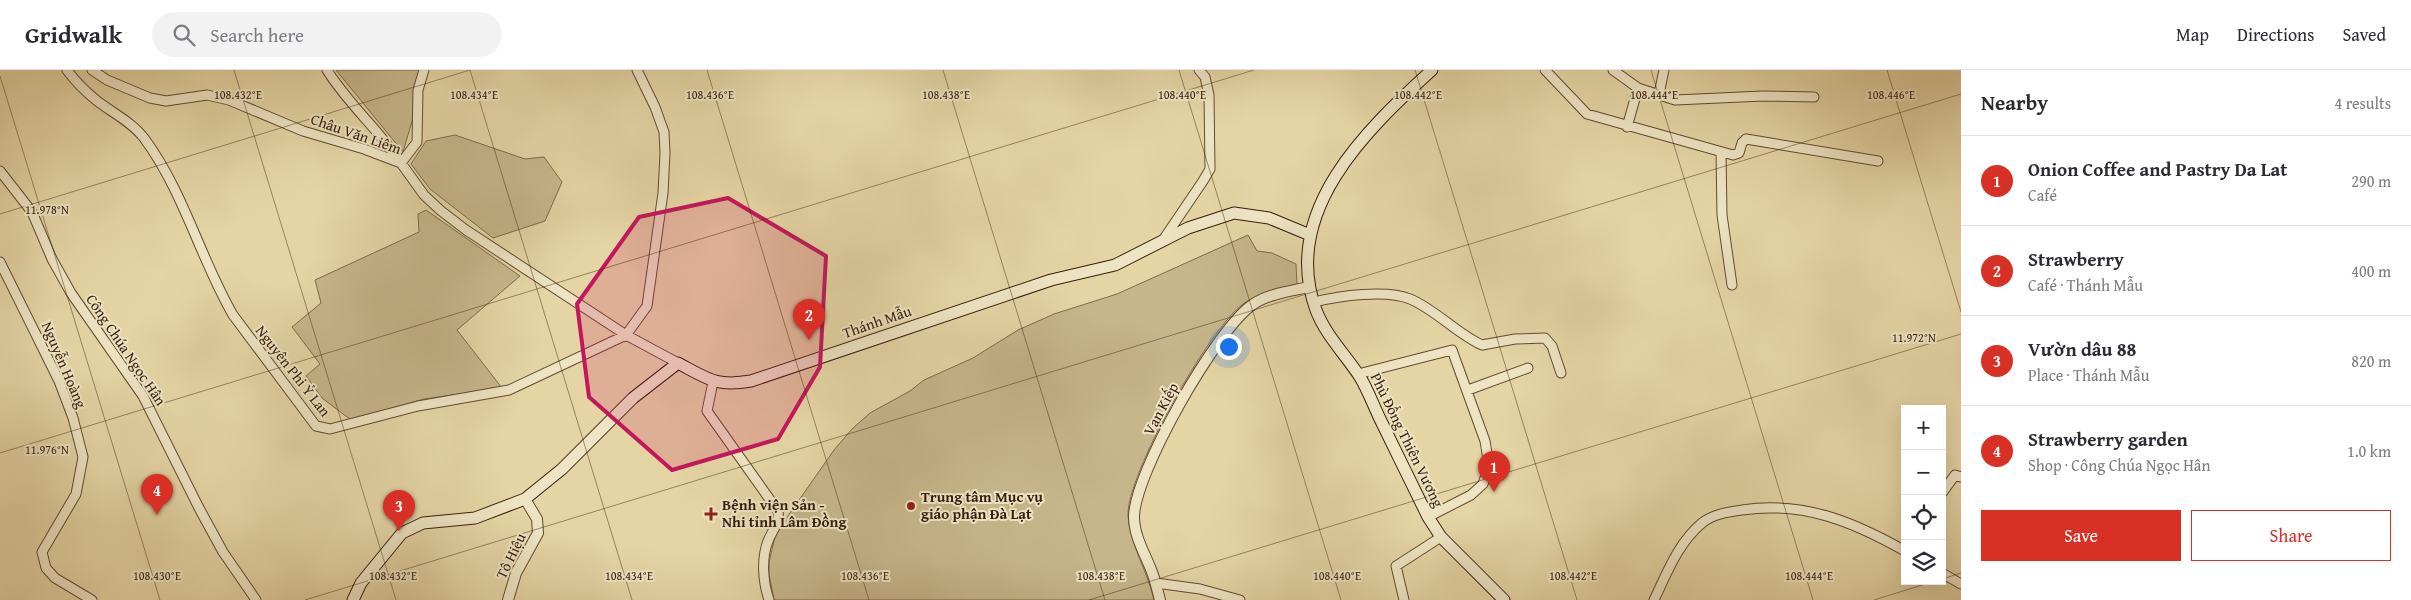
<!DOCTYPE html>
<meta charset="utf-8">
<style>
:root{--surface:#fff;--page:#f2f2f3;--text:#2b2b33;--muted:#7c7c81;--line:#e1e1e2;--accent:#d93025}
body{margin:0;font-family:"Gentium Book Plus",serif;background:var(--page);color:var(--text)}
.controls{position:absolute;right:15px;bottom:15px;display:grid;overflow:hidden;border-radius:0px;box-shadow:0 5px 20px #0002}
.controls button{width:45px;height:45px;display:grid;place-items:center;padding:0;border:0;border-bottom:1px solid var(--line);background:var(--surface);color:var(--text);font:25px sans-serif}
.you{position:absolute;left:1228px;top:276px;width:18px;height:18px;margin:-12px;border:4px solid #fff;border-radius:50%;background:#1a73e8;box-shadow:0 0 0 8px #1a73e833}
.badge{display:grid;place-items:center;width:32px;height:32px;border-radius:50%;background:var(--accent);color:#fff;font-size:16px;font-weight:700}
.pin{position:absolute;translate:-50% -41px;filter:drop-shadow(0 1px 2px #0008)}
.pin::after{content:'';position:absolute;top:26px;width:18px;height:15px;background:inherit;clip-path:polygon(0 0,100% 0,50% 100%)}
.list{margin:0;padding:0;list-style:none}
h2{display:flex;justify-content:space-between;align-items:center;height:65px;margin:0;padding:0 20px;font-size:21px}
h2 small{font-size:16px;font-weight:400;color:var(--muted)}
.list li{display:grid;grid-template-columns:32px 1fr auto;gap:15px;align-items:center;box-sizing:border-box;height:90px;padding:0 20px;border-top:1px solid var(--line)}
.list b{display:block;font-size:19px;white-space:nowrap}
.list p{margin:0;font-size:16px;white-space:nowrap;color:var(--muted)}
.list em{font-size:16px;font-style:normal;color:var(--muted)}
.actions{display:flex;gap:10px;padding:15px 20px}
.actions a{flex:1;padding:11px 0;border:1px solid var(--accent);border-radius:0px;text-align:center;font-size:18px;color:var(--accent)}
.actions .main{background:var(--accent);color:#fff}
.icon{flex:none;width:28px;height:28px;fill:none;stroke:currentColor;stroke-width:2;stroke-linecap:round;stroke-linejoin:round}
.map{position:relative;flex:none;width:1961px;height:530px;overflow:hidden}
header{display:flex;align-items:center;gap:30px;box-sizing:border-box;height:70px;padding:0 25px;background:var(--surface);border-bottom:1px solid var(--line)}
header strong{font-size:24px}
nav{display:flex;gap:28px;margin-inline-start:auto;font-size:18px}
.search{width:350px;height:45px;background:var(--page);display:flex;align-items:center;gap:12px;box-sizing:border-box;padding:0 18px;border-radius:28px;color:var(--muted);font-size:19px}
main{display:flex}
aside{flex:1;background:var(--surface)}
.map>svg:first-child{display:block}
.green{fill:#c7b68b;stroke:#7f694c}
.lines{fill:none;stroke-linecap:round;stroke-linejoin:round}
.minor-casing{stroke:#624a34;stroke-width:11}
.tertiary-casing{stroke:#624a34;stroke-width:12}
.secondary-casing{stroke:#371c0e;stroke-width:13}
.minor{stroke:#eee4c4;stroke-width:9}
.tertiary{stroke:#eee4c4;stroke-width:10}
.secondary{stroke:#eee4c4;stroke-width:11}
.marked{fill:#c2185b;fill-opacity:0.2;stroke:#c2185b;stroke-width:4;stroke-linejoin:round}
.ticks{fill:none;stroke:#371c0e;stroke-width:1;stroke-opacity:0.45}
.poi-dot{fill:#8f2418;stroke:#eee4c4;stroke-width:2}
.labels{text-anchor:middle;stroke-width:4;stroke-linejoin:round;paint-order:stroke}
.street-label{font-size:15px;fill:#371c0e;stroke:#eee4c4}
.poi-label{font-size:15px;font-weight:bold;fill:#371c0e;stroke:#eee4c4;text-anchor:start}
.ticks-label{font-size:12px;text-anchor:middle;fill:#371c0e;stroke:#eee4c4;stroke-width:4;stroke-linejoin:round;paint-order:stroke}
</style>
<header>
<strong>Gridwalk</strong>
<div class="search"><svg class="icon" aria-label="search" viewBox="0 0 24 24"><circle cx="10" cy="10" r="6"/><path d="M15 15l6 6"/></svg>Search here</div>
<nav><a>Map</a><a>Directions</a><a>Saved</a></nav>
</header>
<main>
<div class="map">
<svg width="1961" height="530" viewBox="0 0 1961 530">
<rect width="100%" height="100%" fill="#e5d5a5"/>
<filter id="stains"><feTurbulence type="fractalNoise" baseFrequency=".004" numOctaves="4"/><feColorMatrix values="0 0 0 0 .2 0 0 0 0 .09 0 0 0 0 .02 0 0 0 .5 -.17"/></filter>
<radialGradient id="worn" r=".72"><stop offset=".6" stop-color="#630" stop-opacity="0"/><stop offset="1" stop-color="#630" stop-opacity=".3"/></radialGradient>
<path class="green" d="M336,0H427L403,82Z
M455,65L525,89L544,87L562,112L545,151L493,168L430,119L411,94L426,71Z
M426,140L520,206L457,260L502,318L424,329L351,350L322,328L306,306L320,294L292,257L321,233L315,210L419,162L418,144Z
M1248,165L1257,181L1272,183L1296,194L1297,215C1278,220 1259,223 1243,234C1209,259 1126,405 1128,446C1130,475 1148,502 1154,530H774L769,504V492L775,467L783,453L834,380L852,359L870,343L910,321L924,310L973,288L1018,260L1054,244L1117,224Z"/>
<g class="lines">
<defs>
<path id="minor" d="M67,0C75,11 85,21 96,30C111,42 132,52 144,68C184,122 200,188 233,245L316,356L330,359L418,336L509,320L626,265L647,236L663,123L665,83L664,62L655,37L637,0
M92,0L107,10L150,28L166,31L207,25L229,30L303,61L364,79L401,93L424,125L440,140L466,160L626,265L678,293
M327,0C348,34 379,60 401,93L417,72L418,20L424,0
M1545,0L1587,44L1733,85L1739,83L1742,73L1746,69L1878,91
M1613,0L1638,18L1675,30L1763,26L1814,27
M1659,24L1664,0
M1627,57L1638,18
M1721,82L1722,145L1732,215
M0,101L32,142L52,189L71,223L143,326L199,438L223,482L256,530
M1163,170L1203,111L1210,99L1209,25L1205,7L1199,0
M0,192L59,311L73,348L83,387L76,424L42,482L46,498L55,508L92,530
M1314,232C1339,226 1386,219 1410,229C1435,239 1457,264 1482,275L1515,269L1545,268L1552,276L1561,303
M1358,304L1452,280L1485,371L1489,396L1483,414L1471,425L1428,447
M713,312L707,341L778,441C780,452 772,461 768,471C761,489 763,512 769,530
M1468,320L1528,298
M1942,423L1955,405L1961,407
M1942,503L1961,514
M1156,513L1200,519L1240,530
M1404,530L1396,496L1441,467
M1654,530C1667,503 1678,473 1702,453C1713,444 1728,442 1742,440C1803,431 1852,451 1905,481"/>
<path id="tertiary" d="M508,530L516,503L538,463L537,449L525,429
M1160,530C1157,519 1155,508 1150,497C1144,482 1134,465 1134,447C1134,404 1216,260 1252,235C1267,224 1291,221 1309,217"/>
<path id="secondary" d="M1432,0C1366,60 1280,142 1316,240C1326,266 1345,284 1360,307C1368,320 1374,337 1381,351C1397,383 1412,415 1428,447L1441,467L1504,530
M353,530L361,513L402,463L423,453L475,448L525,429L562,399L633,328L678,293C708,309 716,317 751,311L1051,210L1115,195L1188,158L1234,143L1269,148L1310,165"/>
</defs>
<use href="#minor" class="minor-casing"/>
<use href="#tertiary" class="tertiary-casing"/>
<use href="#secondary" class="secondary-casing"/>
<use href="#minor" class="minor"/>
<use href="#tertiary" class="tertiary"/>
<use href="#secondary" class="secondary"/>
</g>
<path class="marked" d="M728,128L826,186L820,297L778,369L672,400L589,327L577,234L639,147Z"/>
<path class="ticks" d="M234,0L396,530M470,0L632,530M707,0L869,530M943,0L1105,530M1179,0L1341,530M1415,0L1577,530M1651,0L1813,530M1887,0L1961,242M0,6L160,530M0,144L470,0M0,383L1254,0M1942,509L1961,503M305,530L1961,24M1089,530L1961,264M1874,530L1935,511"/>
<g class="poi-dot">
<circle cx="911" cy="436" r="5"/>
<path d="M708.5 436.5h5v5h5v5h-5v5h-5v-5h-5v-5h5z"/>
</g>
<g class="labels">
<g class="street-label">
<text transform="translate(356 64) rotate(19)" y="5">Châu Văn Liêm</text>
<text transform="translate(877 252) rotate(-19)" y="5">Thánh Mẫu</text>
<text transform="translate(126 280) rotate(56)" y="5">Công Chúa Ngọc Hân</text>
<text transform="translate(64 295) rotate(67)" y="5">Nguyễn Hoàng</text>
<text transform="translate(293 301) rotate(52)" y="5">Nguyên Phi Ỷ Lan</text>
<text transform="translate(1161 339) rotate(-62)" y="5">Vạn Kiếp</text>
<text transform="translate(1407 370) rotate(64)" y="5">Phù Đổng Thiên Vương</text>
<text transform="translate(511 486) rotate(-64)" y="5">Tô Hiệu</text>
</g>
<g class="poi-label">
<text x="921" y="432">Trung tâm Mục vụ<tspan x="921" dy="17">giáo phận Đà Lạt</tspan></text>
<text x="722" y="440">Bệnh viện Sản -<tspan x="722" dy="17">Nhi tỉnh Lâm Đồng</tspan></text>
</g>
</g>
<g class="ticks-label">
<text x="710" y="29">108.436°E</text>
<text x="946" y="29">108.438°E</text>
<text x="1418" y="29">108.442°E</text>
<text x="1654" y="29">108.444°E</text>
<text x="238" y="29">108.432°E</text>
<text x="474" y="29">108.434°E</text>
<text x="1182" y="29">108.440°E</text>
<text x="1891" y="29">108.446°E</text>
<text x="47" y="144">11.978°N</text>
<text x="1914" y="272">11.972°N</text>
<text x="47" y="384">11.976°N</text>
<text x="157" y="510">108.430°E</text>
<text x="393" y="510">108.432°E</text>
<text x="629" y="510">108.434°E</text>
<text x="865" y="510">108.436°E</text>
<text x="1101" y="510">108.438°E</text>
<text x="1337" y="510">108.440°E</text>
<text x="1573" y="510">108.442°E</text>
<text x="1809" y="510">108.444°E</text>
</g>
<rect width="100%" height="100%" filter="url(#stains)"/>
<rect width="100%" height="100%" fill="url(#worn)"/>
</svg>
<div class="controls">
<button>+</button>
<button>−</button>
<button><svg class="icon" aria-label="locate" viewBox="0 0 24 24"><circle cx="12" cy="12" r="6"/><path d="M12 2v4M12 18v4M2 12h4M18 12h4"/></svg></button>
<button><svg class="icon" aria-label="layers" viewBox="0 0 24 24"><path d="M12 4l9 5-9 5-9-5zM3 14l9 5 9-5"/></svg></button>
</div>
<div class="you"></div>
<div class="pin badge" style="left:1494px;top:422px">1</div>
<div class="pin badge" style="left:809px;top:270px">2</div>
<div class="pin badge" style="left:399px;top:461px">3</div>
<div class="pin badge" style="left:157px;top:445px">4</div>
</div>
<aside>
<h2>Nearby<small>4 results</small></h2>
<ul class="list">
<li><span class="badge">1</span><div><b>Onion Coffee and Pastry Da Lat</b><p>Café</p></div><em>290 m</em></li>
<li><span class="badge">2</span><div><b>Strawberry</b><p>Café · Thánh Mẫu</p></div><em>400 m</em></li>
<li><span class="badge">3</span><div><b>Vườn dâu 88</b><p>Place · Thánh Mẫu</p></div><em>820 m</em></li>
<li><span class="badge">4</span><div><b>Strawberry garden</b><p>Shop · Công Chúa Ngọc Hân</p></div><em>1.0 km</em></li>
</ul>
<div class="actions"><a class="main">Save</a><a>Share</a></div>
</aside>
</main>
